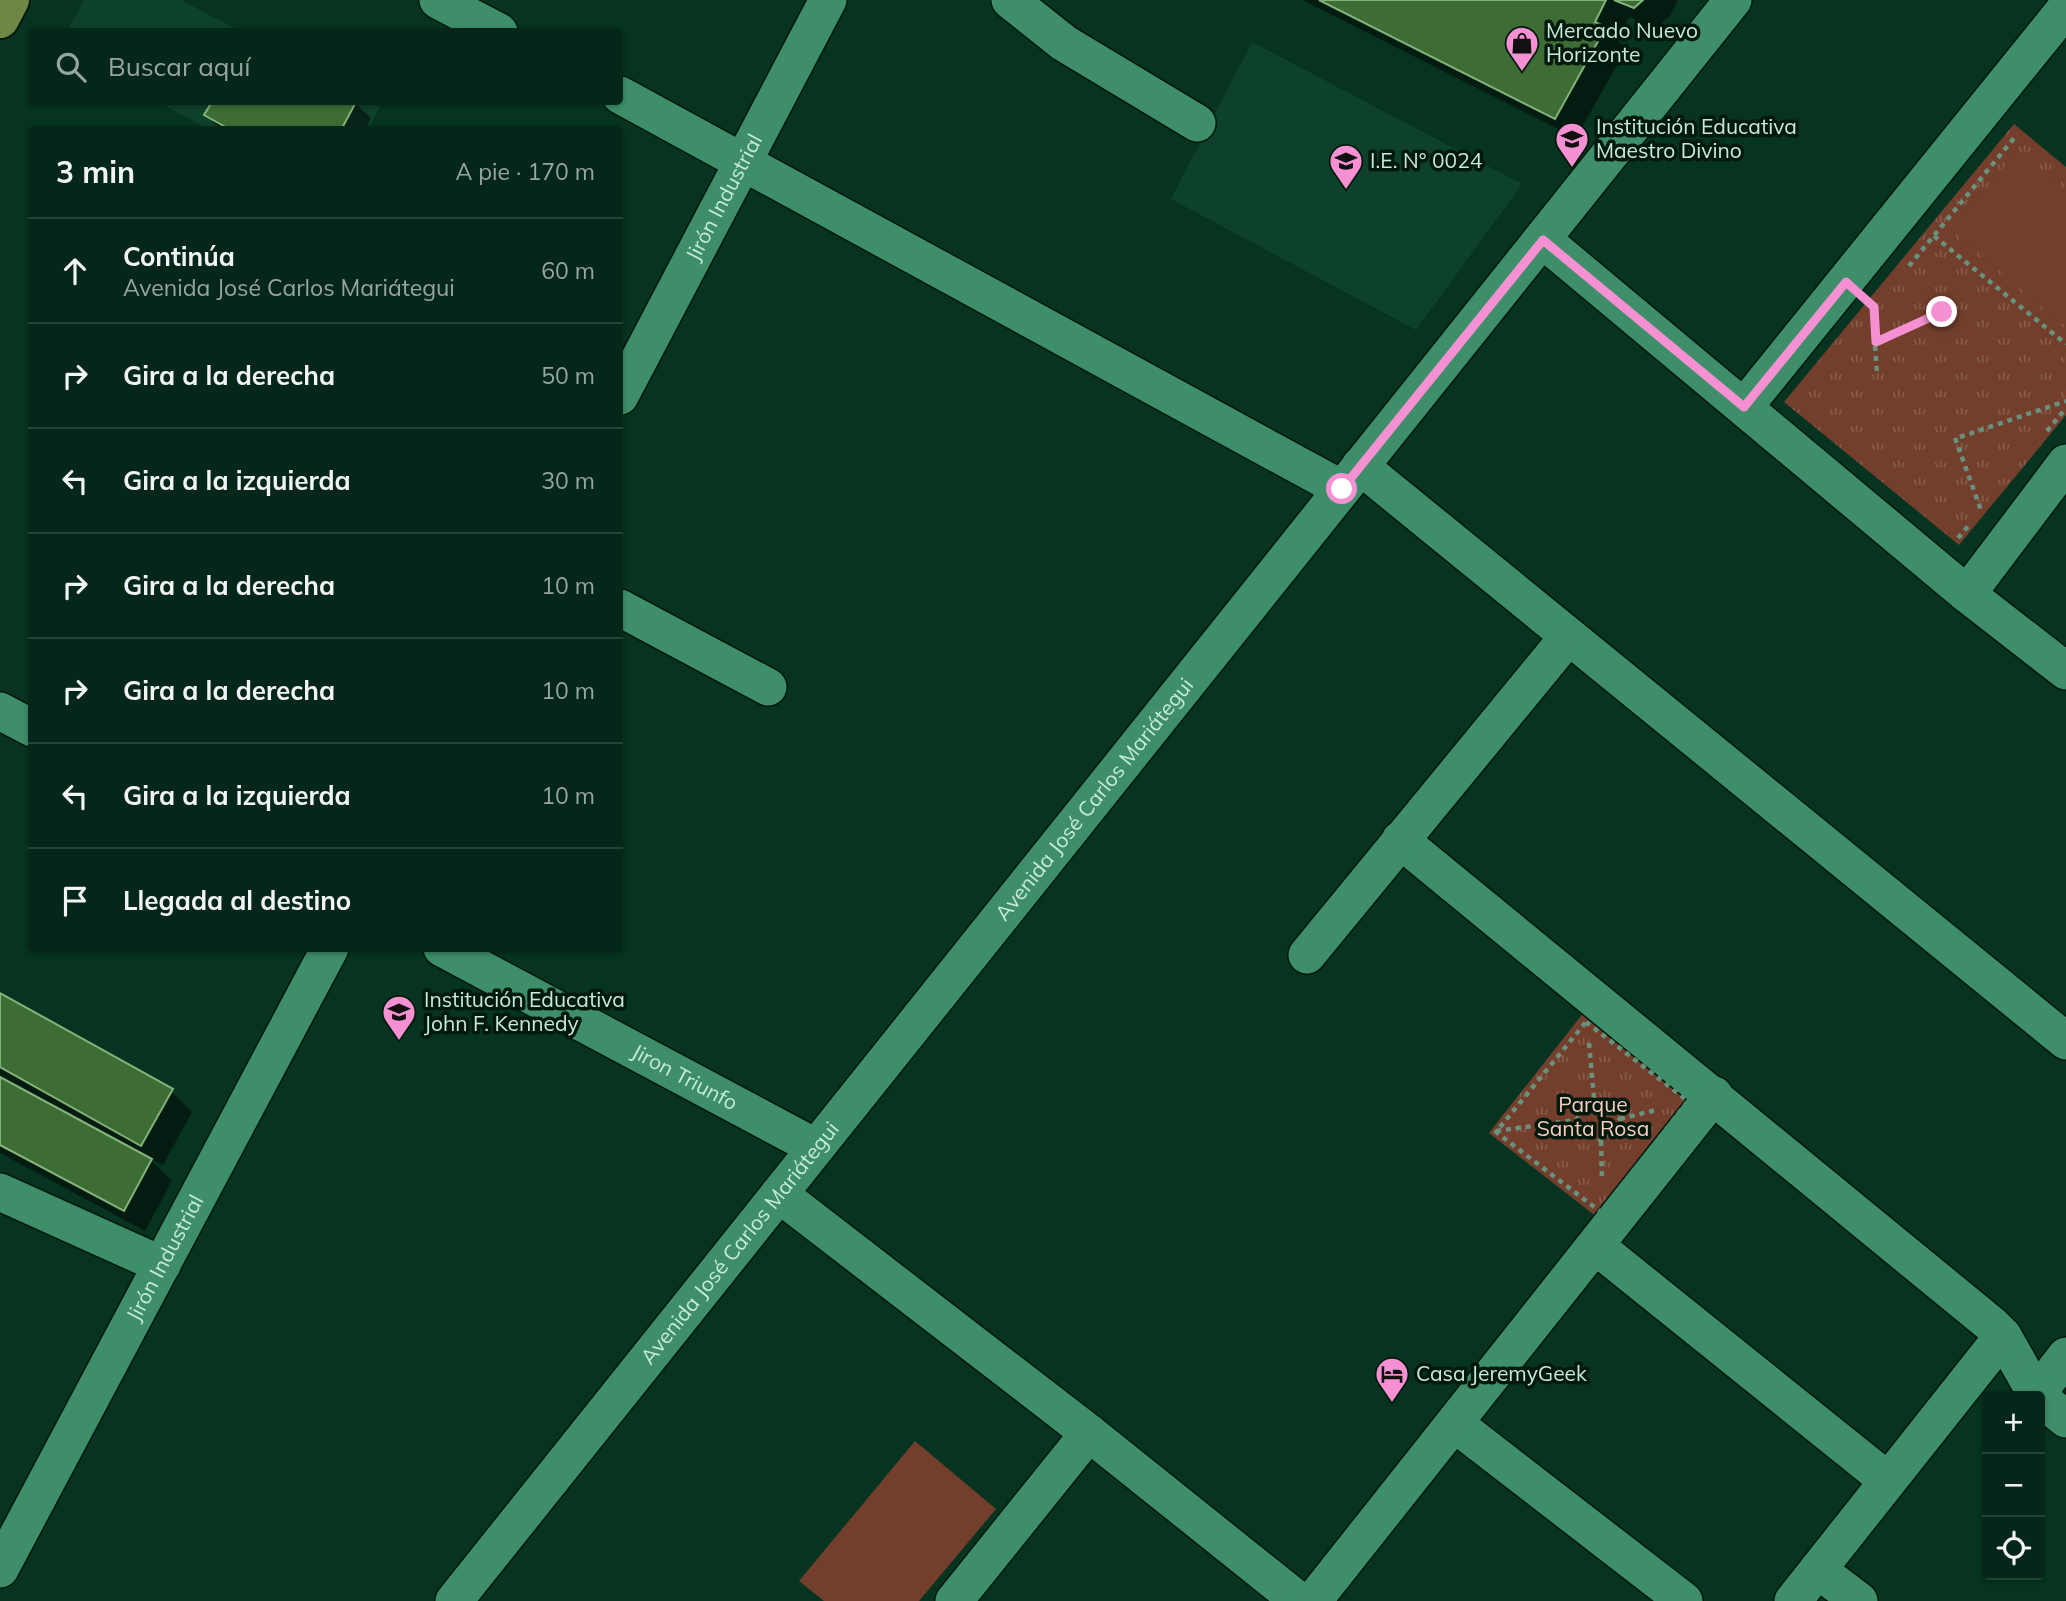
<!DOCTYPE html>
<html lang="es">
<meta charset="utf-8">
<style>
:root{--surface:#042719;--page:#0d2f22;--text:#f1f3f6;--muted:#97a5a2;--line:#254438}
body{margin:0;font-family:Mulish,sans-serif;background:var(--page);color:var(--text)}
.controls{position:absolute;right:21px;bottom:21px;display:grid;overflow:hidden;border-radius:7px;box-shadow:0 2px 5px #0004}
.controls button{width:63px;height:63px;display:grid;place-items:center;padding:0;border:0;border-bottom:2px solid var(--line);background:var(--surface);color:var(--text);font:35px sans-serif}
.stop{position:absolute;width:21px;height:21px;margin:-16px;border:5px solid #f591d3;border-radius:50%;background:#fff}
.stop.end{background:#f591d3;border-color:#fff;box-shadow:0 2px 7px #0008}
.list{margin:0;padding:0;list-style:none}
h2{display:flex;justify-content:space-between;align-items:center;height:91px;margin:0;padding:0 28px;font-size:30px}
h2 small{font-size:23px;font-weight:400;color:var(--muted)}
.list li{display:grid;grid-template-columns:46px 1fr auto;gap:21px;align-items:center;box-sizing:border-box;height:105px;padding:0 28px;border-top:2px solid var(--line)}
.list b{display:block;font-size:26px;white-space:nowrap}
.list p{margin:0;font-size:23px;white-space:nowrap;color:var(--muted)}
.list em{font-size:23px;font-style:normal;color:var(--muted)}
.icon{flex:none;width:38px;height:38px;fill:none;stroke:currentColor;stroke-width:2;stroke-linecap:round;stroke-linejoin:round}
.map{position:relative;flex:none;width:2066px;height:1601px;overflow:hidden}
.search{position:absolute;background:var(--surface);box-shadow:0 2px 5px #0004;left:28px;top:28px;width:595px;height:77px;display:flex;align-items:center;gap:18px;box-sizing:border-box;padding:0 24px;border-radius:7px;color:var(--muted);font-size:26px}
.panel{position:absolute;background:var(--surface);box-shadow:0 2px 5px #0004;left:28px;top:126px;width:595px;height:826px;border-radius:7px}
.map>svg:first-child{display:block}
.built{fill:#0e412c}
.grass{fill:url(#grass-tufts)}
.garden{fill:#733f2c}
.shadow{fill:#0007}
.building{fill:#3d6c35;stroke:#82b47a;stroke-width:2}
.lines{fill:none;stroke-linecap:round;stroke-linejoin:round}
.minor-casing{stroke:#01190d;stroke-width:40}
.major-casing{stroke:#01190d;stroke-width:42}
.path{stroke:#68927e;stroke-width:4.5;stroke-dasharray:5 5;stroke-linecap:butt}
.minor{stroke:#3d8e69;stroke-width:37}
.major{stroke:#6e8745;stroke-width:38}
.route{stroke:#f591d3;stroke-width:9}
.labels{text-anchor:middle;stroke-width:7;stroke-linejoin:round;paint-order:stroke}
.poi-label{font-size:21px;fill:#c5ebd6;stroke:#01190d;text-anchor:start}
.street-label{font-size:21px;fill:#c5ebd6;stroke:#01190d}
.park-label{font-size:21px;fill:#facdbd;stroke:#01190d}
</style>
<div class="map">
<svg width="2066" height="1601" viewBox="0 0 2066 1601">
<defs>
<pattern id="grass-tufts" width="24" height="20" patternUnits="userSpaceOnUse" patternTransform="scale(1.75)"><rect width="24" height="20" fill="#733f2c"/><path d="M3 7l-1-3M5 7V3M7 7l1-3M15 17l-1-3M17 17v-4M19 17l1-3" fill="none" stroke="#855b4a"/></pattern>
</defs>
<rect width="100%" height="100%" fill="#063421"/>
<path class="built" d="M84,0H181L240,31H67Z
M1252,42L1522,184L1416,330L1171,199Z
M158,102H372L381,106L368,129L211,130Z"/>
<path class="grass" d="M2014,124L2066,167V415L1959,545L1784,402Z
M1584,1012L1697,1101L1602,1221L1489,1133Z"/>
<path class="garden" d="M2018,151L2066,192V327L1951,230Z
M915,1441L996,1509L919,1601H824L799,1581Z"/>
<path class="shadow" d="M1302,0H1678L1670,16L1655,28L1629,17L1617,40L1626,49L1576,138Z
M214,102H354L371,118L365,130H221L206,115Z
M0,995L171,1091L192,1112L163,1165L150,1159L172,1181L145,1231L0,1153Z"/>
<path class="building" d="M1319,0H1606L1595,22L1606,27L1555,119Z
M1614,0H1643L1634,8Z
M212,102H356L341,130H231L204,115Z
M0,993L173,1089L141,1146L0,1067Z
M0,1077L152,1159L124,1211L0,1145Z"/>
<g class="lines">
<defs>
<g id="minor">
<path d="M438,0L499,32"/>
<path d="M1010,0L1064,43L1197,123"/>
<path d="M620,95L1342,489"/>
<path d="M1543,240L1967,594L2066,671"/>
<path id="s1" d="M620,396L828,0"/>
<path d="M1744,407L2066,8"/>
<path d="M1360,466L2066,1041"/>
<path d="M1967,594L2066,463"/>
<path d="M620,608L768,687"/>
<path d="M0,711L32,728"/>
<path d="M1400,840L1992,1325L2003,1336L2037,1396"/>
<path id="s2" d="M442,948L815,1147"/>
<path d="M1307,955L1568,637"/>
<path d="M0,1192L162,1265"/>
<path d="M779,1194L1089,1433L1299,1601"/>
<path d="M1597,1247L1887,1480"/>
<path d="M2036,1395L2066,1356"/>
<path d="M2040,1398L2066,1419"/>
<path d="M1455,1424L1684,1601"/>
<path id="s3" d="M0,1569L330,948"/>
<path d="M1818,1570L1859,1601"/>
<path id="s4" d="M454,1601L1733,0"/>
<path d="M954,1601L1089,1433"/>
<path d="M1313,1601L1714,1095"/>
<path d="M1793,1601L2003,1336"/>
</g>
<path id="major" d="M0,19L10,0"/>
</defs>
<use href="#minor" class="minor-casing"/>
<use href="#major" class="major-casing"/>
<path class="path" d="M1934,236L2066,344
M1909,266L2015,137
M1872,306L1877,373
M1876,342L1942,312
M2047,431L2066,408
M1960,437L2066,401
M1955,438L1982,513
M1958,538L1970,524
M1586,1022L1688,1101L1602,1213L1496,1132Z
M1589,1043L1594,1098
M1620,1119L1656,1110
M1496,1131L1576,1120L1594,1098L1620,1119L1601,1141L1576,1120
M1601,1141L1602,1179"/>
<use href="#minor" class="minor"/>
<use href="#major" class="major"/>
</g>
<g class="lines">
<path class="route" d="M1342,489L1543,240L1744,407L1846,282L1874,307L1876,342L1942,312"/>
</g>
<defs>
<symbol id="shop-pin" viewBox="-11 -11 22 30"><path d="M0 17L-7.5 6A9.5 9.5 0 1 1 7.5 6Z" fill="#f591d3" stroke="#01190d"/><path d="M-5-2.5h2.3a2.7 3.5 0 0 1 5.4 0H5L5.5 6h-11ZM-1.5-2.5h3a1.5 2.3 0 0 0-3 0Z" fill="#111"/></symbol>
<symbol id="school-pin" viewBox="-11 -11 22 30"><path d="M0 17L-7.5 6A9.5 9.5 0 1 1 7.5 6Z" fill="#f591d3" stroke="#01190d"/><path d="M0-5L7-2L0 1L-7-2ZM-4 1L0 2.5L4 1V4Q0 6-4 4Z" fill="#111"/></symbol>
<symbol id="hotel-pin" viewBox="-11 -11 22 30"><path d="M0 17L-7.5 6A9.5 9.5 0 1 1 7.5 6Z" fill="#f591d3" stroke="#01190d"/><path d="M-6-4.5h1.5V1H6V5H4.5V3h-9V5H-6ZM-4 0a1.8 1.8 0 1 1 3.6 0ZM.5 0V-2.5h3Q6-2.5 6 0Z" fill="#111"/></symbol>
</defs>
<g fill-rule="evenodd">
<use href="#shop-pin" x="1503" y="24" width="38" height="52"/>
<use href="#school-pin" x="1553" y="120" width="38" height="52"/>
<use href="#school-pin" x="1327" y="142" width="38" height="52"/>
<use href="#school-pin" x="380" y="993" width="38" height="52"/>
<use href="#hotel-pin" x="1373" y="1355" width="38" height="52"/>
</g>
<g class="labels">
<g class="poi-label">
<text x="1546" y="38">Mercado Nuevo<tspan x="1546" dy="24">Horizonte</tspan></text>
<text x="1596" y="134">Institución Educativa<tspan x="1596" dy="24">Maestro Divino</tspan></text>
<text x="1370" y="168">I.E. N° 0024</text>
<text x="424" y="1007">Institución Educativa<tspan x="424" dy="24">John F. Kennedy</tspan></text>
<text x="1416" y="1381">Casa JeremyGeek</text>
</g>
<g class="street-label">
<text dy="7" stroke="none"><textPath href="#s1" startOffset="224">Jirón Industrial</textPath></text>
<text dy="7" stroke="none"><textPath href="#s4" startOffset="1026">Avenida José Carlos Mariátegui</textPath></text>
<text dy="7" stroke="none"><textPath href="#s2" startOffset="275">Jiron Triunfo</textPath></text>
<text dy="7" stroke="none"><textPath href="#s4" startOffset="458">Avenida José Carlos Mariátegui</textPath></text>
<text dy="7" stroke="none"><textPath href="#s3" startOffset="352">Jirón Industrial</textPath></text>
</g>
<g class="park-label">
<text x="1593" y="1112">Parque<tspan x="1593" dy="24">Santa Rosa</tspan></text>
</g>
</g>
</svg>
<div class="controls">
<button>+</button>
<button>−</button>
<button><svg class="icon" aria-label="locate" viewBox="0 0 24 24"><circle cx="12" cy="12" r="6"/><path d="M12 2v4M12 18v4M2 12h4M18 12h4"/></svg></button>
</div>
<div class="stop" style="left:1342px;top:489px"></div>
<div class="stop end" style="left:1942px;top:312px"></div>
<div class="search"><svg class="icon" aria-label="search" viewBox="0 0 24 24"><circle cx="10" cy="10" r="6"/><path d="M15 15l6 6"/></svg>Buscar aquí</div>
<section class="panel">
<h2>3 min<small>A pie · 170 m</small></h2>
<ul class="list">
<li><svg class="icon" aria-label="ahead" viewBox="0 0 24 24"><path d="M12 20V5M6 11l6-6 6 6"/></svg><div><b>Continúa</b><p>Avenida José Carlos Mariátegui</p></div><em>60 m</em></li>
<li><svg class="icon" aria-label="right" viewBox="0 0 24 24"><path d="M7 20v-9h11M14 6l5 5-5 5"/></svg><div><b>Gira a la derecha</b></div><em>50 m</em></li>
<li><svg class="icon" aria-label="left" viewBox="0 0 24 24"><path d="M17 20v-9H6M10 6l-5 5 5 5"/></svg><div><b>Gira a la izquierda</b></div><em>30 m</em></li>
<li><svg class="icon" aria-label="right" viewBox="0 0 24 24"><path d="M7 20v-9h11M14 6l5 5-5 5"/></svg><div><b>Gira a la derecha</b></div><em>10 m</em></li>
<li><svg class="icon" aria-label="right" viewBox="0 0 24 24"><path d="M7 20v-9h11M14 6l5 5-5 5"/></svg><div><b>Gira a la derecha</b></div><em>10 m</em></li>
<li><svg class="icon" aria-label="left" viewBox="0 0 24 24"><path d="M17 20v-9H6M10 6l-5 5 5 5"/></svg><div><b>Gira a la izquierda</b></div><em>10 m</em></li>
<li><svg class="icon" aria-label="arrive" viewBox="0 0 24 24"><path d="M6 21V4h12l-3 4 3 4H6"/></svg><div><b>Llegada al destino</b></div></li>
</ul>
</section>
</div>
